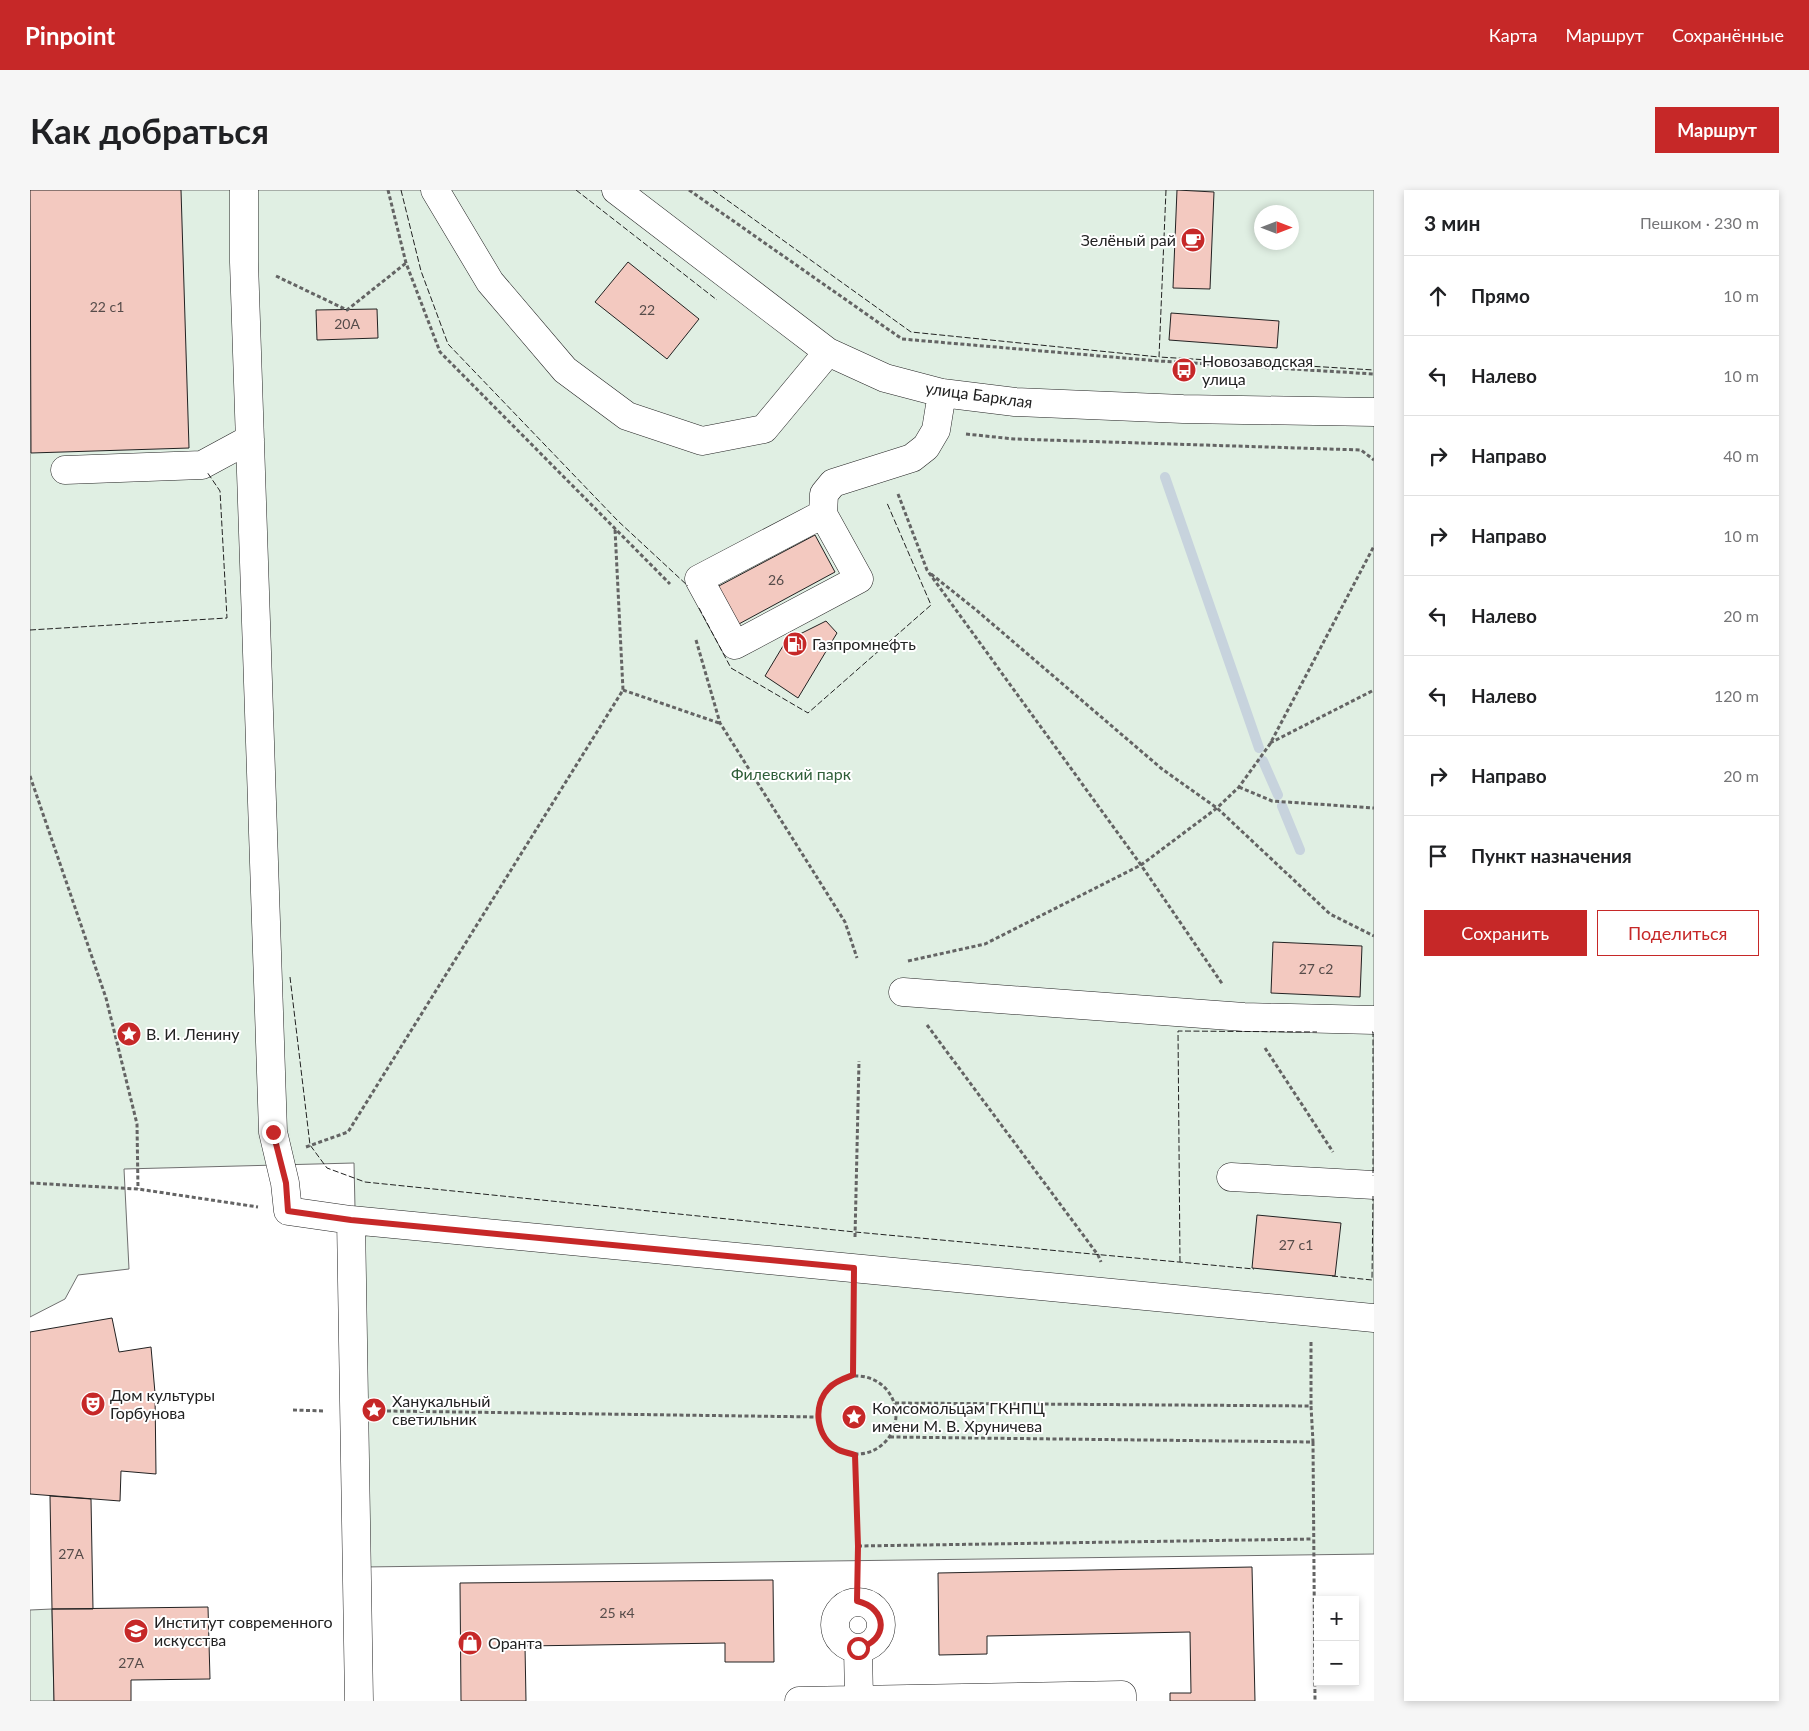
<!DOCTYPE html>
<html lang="ru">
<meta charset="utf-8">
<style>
:root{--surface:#fff;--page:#f6f6f6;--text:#202124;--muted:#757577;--line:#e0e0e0;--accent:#c62828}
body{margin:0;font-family:Lato,sans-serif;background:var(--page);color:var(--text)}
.controls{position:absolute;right:15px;bottom:15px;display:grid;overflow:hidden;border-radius:0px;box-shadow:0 2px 8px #0003}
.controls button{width:45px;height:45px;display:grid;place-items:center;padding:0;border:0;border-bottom:1px solid var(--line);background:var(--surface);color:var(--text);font:25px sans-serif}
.compass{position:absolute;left:1224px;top:15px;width:45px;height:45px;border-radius:50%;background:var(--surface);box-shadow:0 2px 8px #0003;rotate:90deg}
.stop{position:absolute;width:15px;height:15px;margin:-11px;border:4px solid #c62828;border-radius:50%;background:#fff}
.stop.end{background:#c62828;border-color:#fff;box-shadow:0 1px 5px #0008}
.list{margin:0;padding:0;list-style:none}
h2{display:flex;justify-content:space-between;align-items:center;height:65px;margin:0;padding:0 20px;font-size:21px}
h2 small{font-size:16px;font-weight:400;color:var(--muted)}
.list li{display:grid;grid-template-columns:32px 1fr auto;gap:15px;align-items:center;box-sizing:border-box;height:80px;padding:0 20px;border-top:1px solid var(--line)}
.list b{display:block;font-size:19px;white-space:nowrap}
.list em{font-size:16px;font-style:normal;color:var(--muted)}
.actions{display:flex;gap:10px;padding:15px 20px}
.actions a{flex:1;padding:11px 0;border:1px solid var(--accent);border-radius:0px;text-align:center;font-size:18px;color:var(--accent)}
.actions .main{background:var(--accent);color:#fff}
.icon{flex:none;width:28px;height:28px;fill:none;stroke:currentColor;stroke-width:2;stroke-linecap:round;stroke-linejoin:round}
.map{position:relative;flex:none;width:1344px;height:1511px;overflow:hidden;border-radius:0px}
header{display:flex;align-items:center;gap:30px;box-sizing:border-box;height:70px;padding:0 25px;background:var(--accent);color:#fff}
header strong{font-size:24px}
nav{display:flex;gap:28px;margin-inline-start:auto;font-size:18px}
.intro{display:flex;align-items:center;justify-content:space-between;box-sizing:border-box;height:120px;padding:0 30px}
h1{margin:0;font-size:35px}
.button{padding:12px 22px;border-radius:0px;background:var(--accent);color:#fff;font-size:18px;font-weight:700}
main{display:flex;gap:30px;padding:0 30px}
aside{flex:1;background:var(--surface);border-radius:0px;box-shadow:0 2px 8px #0003}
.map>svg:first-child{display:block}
.green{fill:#e0efe3;stroke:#6f6f6f;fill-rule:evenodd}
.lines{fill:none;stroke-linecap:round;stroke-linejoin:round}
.stream{stroke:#c7d3dd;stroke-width:10}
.building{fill:#f3c9c0;stroke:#222}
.minor-casing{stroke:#222;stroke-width:29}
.path{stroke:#646464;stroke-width:3;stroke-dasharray:4 2.5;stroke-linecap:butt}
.minor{stroke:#fff;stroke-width:28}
.fence{stroke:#222;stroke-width:1;stroke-dasharray:6 2.5;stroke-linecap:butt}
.route{stroke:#c62828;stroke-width:6}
.labels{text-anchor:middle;stroke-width:4;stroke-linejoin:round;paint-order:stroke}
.number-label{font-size:14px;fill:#564c4a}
.poi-label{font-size:16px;fill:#222;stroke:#fff;text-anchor:start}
.street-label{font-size:16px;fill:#222;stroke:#fff}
.park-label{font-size:16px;fill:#2f5e38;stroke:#fff}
</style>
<header>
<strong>Pinpoint</strong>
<nav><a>Карта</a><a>Маршрут</a><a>Сохранённые</a></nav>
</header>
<div class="intro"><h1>Как добраться</h1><a class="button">Маршрут</a></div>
<main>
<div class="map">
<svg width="1344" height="1511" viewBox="0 0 1344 1511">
<rect width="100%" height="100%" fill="#fff"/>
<path class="green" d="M0,0H1344V1364L333,1377L324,973L94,979L99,1079L48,1085L35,1109L0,1127ZM1232,22H1262V52H1232Z
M22,1419L24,1511H0V1420Z"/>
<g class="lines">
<path class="stream" d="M1135,287L1229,558
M1233,571L1248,605
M1252,616L1270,660"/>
</g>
<path class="building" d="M0,0H151L159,258L1,263Z
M1147,0L1184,2L1180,99L1143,98Z
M598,72L669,129L637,169L565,112Z
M347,119L348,148L287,150L286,120Z
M1141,123L1249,131L1247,158L1139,150Z
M785,345L805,382L707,435L687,397Z
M796,431L807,443L768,508L735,486L756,451Z
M1243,752L1332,756L1330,807L1241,803Z
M1227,1025L1311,1033L1305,1086L1222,1078Z
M82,1128L89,1162L121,1157L125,1203L126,1284L91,1281L90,1311L0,1304V1142Z
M20,1306L61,1309L63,1419H22Z
M1222,1377L1225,1511H1140V1503H1161L1160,1442L957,1446V1464L909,1465L908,1383Z
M743,1390L744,1472H695V1453L495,1456L496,1511H431L430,1393Z
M178,1417L180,1489L101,1490V1511H24L22,1419Z"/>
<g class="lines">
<defs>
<path id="minor" d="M214,0V72L243,942L255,993L258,1021L321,1030L1344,1128
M405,0L460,92L535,180L597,226L672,251L734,239L798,162
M586,0L798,162L855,188L912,203L985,212L1153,219L1344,222
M35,280L172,275L220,249
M793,324L669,389L705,455L829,389L793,324L794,304L803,293L882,268L896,257L906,240L912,203
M873,802L1214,827L1344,830
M1201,987L1344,995
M321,1030L329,1511
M805 1435a23 23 0 1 1 46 0a23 23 0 1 1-46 0Z
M828,1458L829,1510
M769,1511L1092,1505V1511"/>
</defs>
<use href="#minor" class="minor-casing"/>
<path class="path" d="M358,0L376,73L410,162L640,394
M659,0L872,149L1129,171L1344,184
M246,86L317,120L376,73
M936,244L984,249L1331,260L1344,270
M868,304L897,380L1111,675L1193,795
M901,384L945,419L1132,579L1187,618L1300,724L1344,746
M666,450L690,533L815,732L827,768
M593,500L689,533
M1240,553L1344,500
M0,586L76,808L107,934L108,999
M1209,597L1242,611L1344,618
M878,771L955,754L1111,675L1187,618L1209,597L1240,554L1344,356
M897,835L1068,1065L1071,1072
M1235,858L1303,962
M276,957L318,942L593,500L585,339
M0,993L108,999L228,1017
M825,1047L829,871
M1281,1152V1216
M823,1185L824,1109
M788 1225a39 39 0 1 1 78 0a39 39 0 1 1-78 0Z
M263,1220L295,1221
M357,1221L788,1227
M126,1224L131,1225
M860,1247L1283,1252L1281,1216L864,1213
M1283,1252L1285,1511
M825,1265L828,1356L827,1411
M828,1356L1283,1349"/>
<use href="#minor" class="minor"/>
<path class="fence" d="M371,0L391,81L418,154L588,331L658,396
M546,0L687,110
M683,0L881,142L1129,167
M1136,0L1129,167L1344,180
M669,418L701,478L778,523L901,415L857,313
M0,440L197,428L190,301L177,282
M260,787L280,955L297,978L335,992L825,1042L1224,1079
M1342,842H1343V986
M1150,1072L1148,841L1287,842
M1302,1086L1342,1090L1343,1006"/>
</g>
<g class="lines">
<path class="route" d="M243,942L256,993L258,1021L321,1030L824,1078L823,1185C815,1188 805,1191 799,1198C782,1215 786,1247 807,1259C811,1262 820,1263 825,1265L828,1356L827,1411C858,1418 859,1451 828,1458"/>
</g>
<defs>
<symbol id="cafe-disc" viewBox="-11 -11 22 22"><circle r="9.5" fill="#c62828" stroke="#fff"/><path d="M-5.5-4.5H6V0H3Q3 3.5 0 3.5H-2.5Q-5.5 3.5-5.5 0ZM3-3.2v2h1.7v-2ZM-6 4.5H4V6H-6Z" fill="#fff"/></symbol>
<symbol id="bus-disc" viewBox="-11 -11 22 22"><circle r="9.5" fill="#c62828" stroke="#fff"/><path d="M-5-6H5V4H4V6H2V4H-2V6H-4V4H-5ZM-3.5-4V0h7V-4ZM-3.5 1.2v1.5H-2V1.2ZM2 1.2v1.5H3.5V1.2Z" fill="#fff"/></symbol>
<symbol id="fuel-disc" viewBox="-11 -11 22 22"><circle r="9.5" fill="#c62828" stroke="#fff"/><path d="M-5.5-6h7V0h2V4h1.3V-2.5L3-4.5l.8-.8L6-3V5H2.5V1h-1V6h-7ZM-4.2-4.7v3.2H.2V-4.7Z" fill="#fff"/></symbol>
<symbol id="sight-disc" viewBox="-11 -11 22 22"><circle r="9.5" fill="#c62828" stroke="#fff"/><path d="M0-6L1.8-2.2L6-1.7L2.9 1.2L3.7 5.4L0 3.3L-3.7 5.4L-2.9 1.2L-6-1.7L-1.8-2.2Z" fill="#fff"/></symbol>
<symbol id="theatre-disc" viewBox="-11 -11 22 22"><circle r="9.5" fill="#c62828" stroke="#fff"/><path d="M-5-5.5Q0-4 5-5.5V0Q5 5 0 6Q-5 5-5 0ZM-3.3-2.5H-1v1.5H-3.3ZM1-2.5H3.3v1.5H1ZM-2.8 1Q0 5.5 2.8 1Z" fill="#fff"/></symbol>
<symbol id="university-disc" viewBox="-11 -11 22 22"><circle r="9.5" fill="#c62828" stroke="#fff"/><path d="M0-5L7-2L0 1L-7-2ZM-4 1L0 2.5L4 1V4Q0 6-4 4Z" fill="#fff"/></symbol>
<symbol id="shop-disc" viewBox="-11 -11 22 22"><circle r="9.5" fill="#c62828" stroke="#fff"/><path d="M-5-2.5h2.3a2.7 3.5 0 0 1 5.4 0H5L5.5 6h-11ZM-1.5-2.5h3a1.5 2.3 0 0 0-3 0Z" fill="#fff"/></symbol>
</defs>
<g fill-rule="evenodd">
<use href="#cafe-disc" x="1149" y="36" width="28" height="28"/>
<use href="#bus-disc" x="1140" y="166" width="28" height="28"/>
<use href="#fuel-disc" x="751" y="440" width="28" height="28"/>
<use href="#sight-disc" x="85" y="830" width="28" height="28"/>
<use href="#theatre-disc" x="49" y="1200" width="28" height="28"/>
<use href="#sight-disc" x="330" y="1206" width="28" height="28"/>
<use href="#sight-disc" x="810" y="1213" width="28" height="28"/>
<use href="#university-disc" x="92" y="1427" width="28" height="28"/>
<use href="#shop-disc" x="426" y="1439" width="28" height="28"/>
</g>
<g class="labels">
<g class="number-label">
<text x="77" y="122">22 с1</text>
<text x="617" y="125">22</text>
<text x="317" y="139">20А</text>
<text x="746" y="395">26</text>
<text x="1286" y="784">27 с2</text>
<text x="1266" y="1060">27 с1</text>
<text x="41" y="1369">27А</text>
<text x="587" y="1428">25 к4</text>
<text x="101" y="1478">27А</text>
</g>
<g class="poi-label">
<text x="1146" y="56" text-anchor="end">Зелёный рай</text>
<text x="1172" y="177">Новозаводская<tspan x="1172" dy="18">улица</tspan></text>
<text x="782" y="460">Газпромнефть</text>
<text x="116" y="850">В. И. Ленину</text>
<text x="80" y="1211">Дом культуры<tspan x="80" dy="18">Горбунова</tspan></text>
<text x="362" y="1217">Ханукальный<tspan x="362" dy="18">светильник</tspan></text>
<text x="842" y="1224">Комсомольцам ГКНПЦ<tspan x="842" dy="18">имени М. В. Хруничева</tspan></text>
<text x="124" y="1438">Институт современного<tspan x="124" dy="18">искусства</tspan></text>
<text x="458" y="1459">Оранта</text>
</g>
<g class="street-label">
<text transform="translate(949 205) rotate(8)" y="6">улица Барклая</text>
</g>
<g class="park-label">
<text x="761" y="590">Филевский парк</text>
</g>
</g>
</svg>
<div class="controls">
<button>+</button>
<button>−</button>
</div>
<svg class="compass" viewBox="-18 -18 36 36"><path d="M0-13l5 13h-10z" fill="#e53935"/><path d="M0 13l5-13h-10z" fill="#757577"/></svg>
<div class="stop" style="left:828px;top:1458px"></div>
<div class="stop end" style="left:243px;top:942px"></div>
</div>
<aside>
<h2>3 мин<small>Пешком · 230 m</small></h2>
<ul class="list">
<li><svg class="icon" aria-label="ahead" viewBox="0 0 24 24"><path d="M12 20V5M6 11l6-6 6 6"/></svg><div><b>Прямо</b></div><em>10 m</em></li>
<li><svg class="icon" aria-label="left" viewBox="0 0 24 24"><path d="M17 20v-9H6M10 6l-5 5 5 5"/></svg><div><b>Налево</b></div><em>10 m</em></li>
<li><svg class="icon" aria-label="right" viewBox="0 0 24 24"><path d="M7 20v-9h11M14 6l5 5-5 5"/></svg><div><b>Направо</b></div><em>40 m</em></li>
<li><svg class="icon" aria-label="right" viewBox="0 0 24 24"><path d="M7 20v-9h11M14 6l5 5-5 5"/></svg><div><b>Направо</b></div><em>10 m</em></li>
<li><svg class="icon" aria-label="left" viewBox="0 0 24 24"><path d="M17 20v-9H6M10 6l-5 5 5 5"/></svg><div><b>Налево</b></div><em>20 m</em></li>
<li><svg class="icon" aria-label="left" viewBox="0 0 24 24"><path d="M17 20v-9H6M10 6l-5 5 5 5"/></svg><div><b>Налево</b></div><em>120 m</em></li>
<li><svg class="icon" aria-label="right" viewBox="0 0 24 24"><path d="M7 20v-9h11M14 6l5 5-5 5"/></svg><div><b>Направо</b></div><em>20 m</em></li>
<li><svg class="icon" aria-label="arrive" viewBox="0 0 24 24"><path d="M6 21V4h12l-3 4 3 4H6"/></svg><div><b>Пункт назначения</b></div></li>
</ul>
<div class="actions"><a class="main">Сохранить</a><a>Поделиться</a></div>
</aside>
</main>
